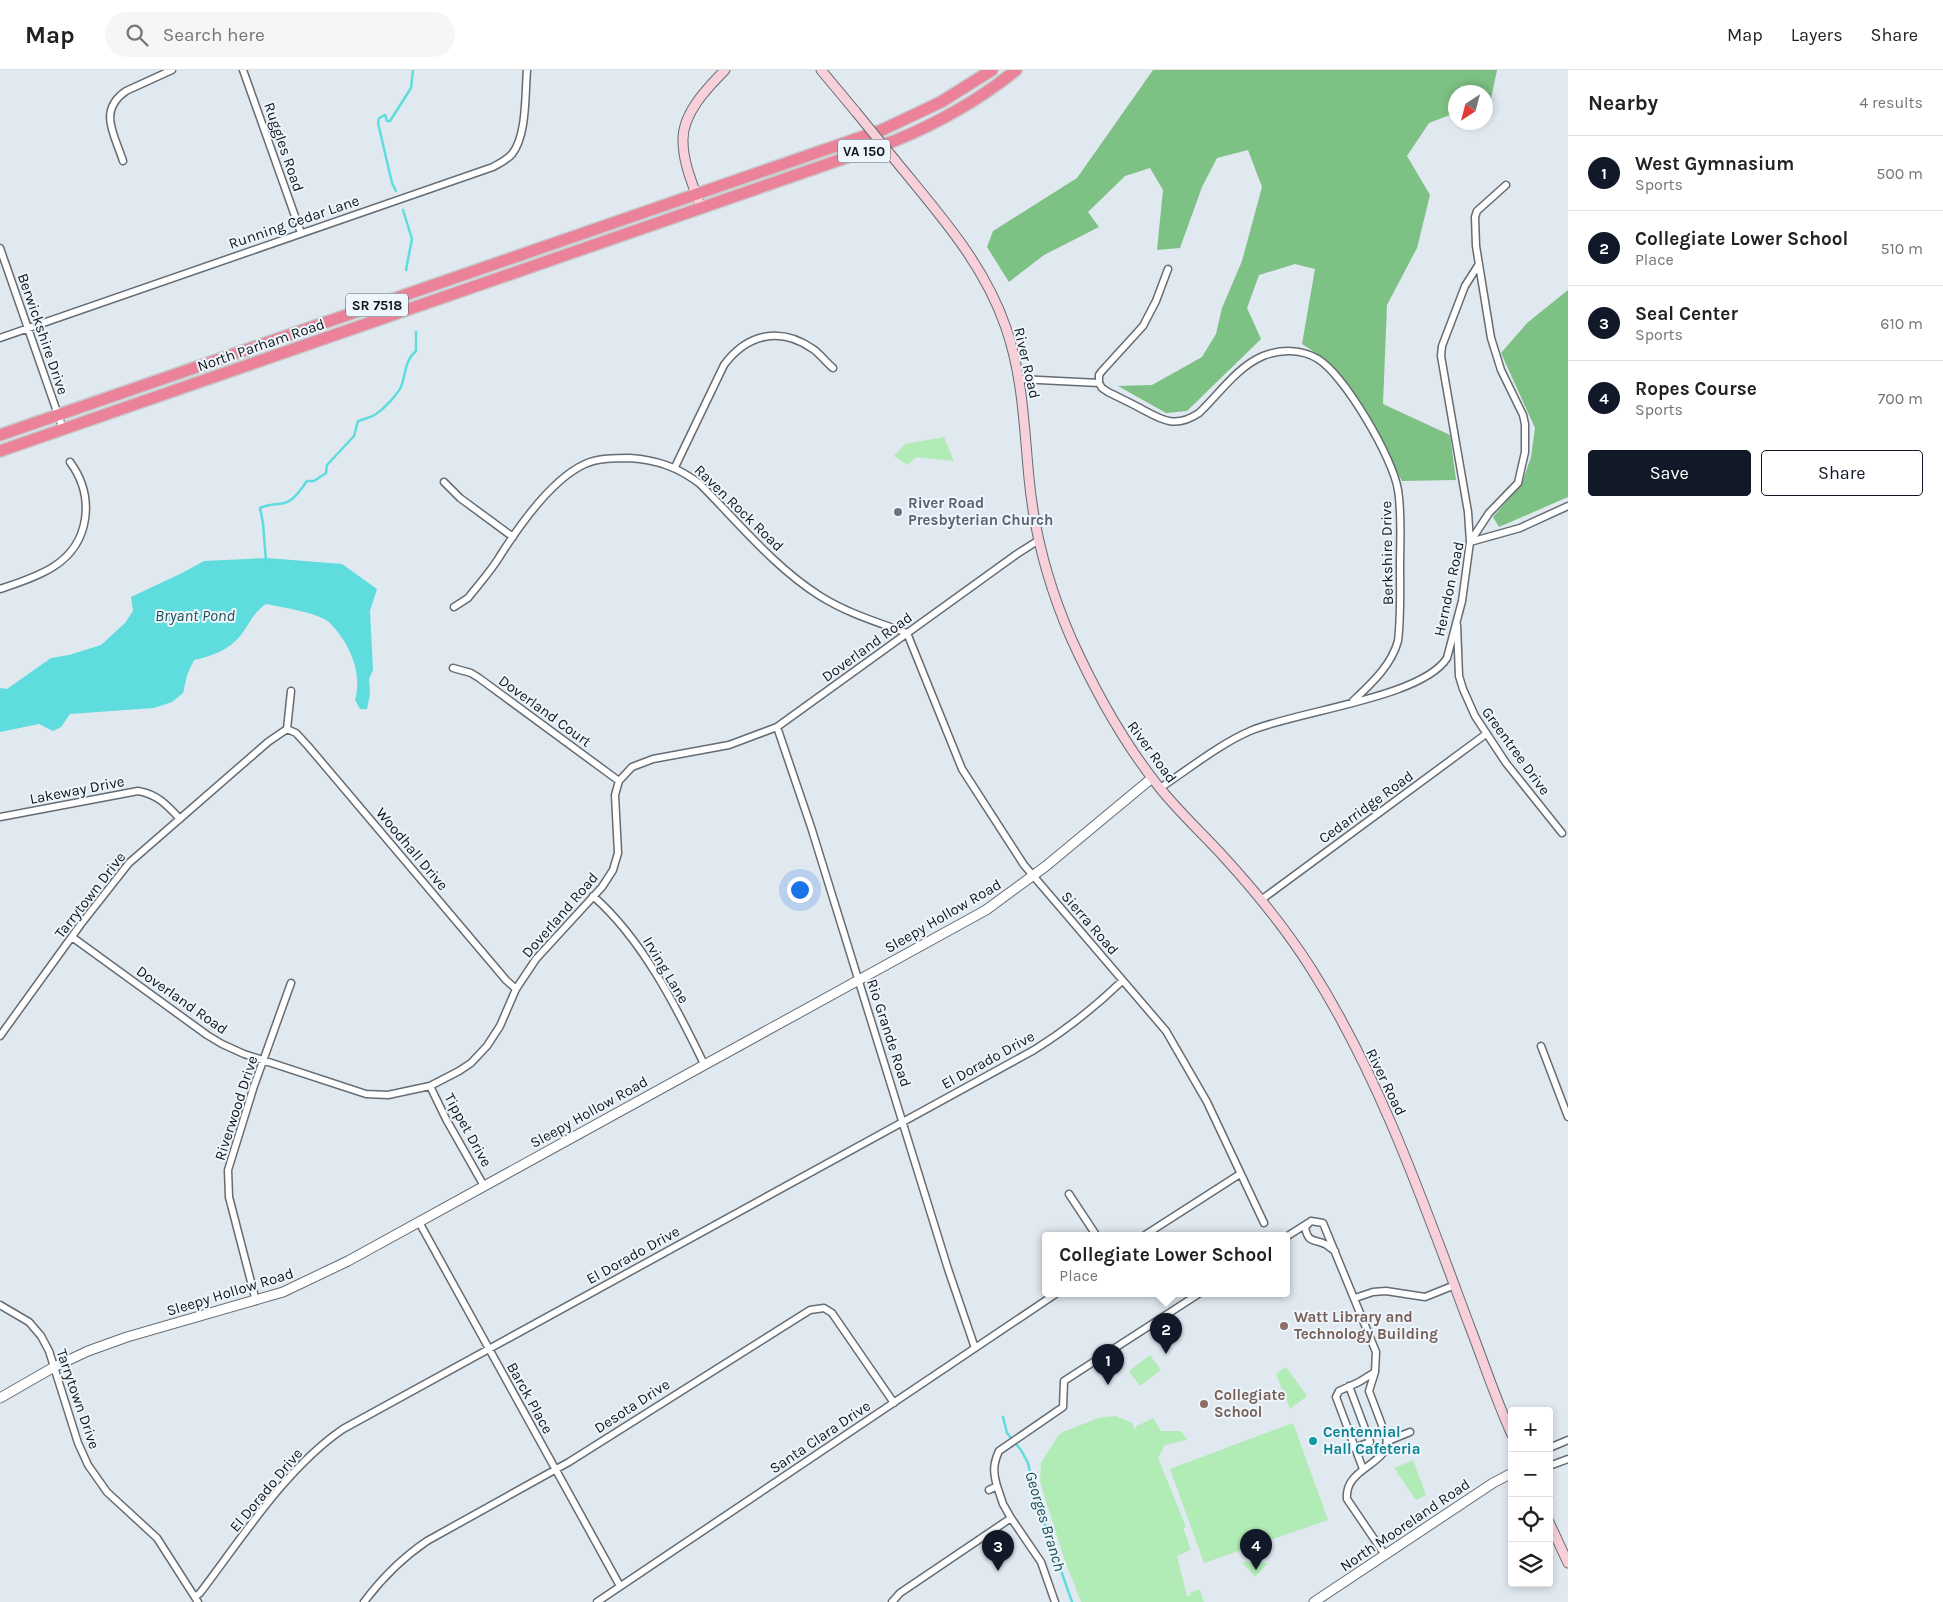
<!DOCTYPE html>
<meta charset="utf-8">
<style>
:root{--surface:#fff;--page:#f6f6f6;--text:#222;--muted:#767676;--line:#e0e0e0;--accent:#111827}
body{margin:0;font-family:Karla,sans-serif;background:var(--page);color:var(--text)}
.controls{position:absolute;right:15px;bottom:15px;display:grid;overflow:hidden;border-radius:5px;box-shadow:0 2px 8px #0003}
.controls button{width:45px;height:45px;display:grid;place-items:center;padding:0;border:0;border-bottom:1px solid var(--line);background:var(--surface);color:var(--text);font:25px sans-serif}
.compass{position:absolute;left:1448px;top:15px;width:45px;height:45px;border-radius:50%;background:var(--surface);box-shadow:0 2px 8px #0003;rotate:216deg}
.you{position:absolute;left:799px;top:819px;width:18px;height:18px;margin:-12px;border:4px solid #fff;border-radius:50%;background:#1a73e8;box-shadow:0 0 0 8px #1a73e833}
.badge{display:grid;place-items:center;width:32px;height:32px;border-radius:50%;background:var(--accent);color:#fff;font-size:16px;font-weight:700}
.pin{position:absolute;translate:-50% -41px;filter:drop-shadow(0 1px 2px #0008)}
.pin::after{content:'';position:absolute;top:26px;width:18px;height:15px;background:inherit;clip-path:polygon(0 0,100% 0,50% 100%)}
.popup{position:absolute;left:1042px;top:1162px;width:248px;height:65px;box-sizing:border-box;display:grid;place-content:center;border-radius:5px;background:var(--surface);filter:drop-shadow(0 1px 4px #0005);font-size:16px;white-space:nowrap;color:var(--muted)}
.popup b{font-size:19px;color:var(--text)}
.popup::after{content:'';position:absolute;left:50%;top:100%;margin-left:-10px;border:10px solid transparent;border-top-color:var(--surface)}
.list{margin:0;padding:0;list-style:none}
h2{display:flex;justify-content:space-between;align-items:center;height:65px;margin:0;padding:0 20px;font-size:21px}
h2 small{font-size:16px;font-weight:400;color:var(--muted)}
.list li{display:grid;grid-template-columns:32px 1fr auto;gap:15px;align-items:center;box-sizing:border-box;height:75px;padding:0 20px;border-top:1px solid var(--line)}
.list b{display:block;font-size:19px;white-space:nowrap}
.list p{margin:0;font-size:16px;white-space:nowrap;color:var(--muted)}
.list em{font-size:16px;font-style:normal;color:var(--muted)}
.actions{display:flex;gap:10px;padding:15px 20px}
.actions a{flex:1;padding:11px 0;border:1px solid var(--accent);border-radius:5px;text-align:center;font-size:18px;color:var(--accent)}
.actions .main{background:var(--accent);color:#fff}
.icon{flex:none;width:28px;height:28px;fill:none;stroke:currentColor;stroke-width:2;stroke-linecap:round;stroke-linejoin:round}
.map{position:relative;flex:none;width:1568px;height:1532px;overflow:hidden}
header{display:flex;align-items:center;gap:30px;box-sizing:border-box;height:70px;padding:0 25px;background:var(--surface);border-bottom:1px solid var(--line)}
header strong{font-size:24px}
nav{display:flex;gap:28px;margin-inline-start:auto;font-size:18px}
.search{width:350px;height:45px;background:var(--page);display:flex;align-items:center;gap:12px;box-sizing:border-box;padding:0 18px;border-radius:28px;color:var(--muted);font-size:19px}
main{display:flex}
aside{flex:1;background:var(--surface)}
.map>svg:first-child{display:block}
.green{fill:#b1ebb5}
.forest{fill:#7ec184}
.water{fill:#5fdcde}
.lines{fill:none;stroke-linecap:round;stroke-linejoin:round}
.stream{stroke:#5fdcde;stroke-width:2.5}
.minor-casing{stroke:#656c73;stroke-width:9}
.tertiary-casing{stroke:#656c73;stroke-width:11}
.secondary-casing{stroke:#656c73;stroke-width:11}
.trunk-casing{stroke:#c7c7c8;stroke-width:14}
.minor{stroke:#fff;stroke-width:6}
.tertiary{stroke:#fff;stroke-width:9}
.secondary{stroke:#f8d0d9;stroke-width:9}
.trunk{stroke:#eb829a;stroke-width:11}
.secondary-bridge-casing{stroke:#656c73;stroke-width:11;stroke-linecap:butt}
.secondary-bridge{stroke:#f8d0d9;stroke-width:9}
.worship-dot{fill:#6b7280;stroke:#edf5fd;stroke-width:2}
.education-dot{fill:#8d6e63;stroke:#edf5fd;stroke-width:2}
.culture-dot{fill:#0f9aa8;stroke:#edf5fd;stroke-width:2}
.labels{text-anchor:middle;stroke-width:4;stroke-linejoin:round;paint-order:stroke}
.shield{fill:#edf5fd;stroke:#555a5e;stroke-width:1}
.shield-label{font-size:14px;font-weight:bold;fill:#14171a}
.street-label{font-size:15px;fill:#14171a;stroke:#edf5fd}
.worship-label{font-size:15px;font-weight:bold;fill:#5b616d;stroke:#edf5fd;text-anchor:start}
.education-label{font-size:15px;font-weight:bold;fill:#785e54;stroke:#edf5fd;text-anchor:start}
.culture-label{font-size:15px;font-weight:bold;fill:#0d838f;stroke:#edf5fd;text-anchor:start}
.water-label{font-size:16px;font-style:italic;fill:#184f50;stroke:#edf5fd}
</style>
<header>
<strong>Map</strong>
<div class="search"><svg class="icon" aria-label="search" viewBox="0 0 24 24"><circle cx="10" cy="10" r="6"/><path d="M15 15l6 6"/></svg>Search here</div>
<nav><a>Map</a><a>Layers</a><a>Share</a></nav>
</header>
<main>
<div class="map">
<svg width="1568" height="1532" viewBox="0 0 1568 1532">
<rect width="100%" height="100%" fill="#e0e8f0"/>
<path class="green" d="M944,367L954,391L916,387L908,395L894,386L905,374Z
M1150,1285L1161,1300L1140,1316L1129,1301Z
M1286,1297L1307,1326L1290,1339L1276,1304Z
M1116,1346L1132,1353L1137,1363L1135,1357L1153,1348L1161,1361H1181L1187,1370L1165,1375L1158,1388L1186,1457L1183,1458L1191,1480L1177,1486L1187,1526H1191L1190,1523L1199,1519L1204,1532H1081L1064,1488L1040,1412L1041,1393L1058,1366L1063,1362L1098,1348Z
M1293,1353L1328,1450L1204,1493L1170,1399Z
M1413,1390L1426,1425L1416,1430L1394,1398Z
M1242,1492L1268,1493L1255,1507Z"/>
<path class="forest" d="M1153,0H1497L1491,29L1486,31V22H1456L1455,43L1429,53L1407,86L1430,125L1417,178L1387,235L1383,334L1450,365L1456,410L1402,411L1354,323L1324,288L1302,274L1315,199L1295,194L1259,205L1247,238L1261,269L1187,341L1166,343L1118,316L1152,315L1202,287L1216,264L1222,238L1242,191L1262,117L1248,80L1217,88L1202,117L1180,178L1157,180L1163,120L1150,98L1125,106L1088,142L1099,157L1044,185L1009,212L987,177L993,161L1077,108Z
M1568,220V427L1499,457L1493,447L1522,413L1531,387L1535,358L1501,283L1527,253Z"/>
<path class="water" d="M267,488L342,494L377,519L370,541L373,600L369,609L370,624L367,639H360L355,630C362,605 352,580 337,561C334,558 330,552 326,550C313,542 281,537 266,534C253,543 250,553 241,565C229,580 212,586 194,590L187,605L183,623L172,632L154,638L70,644L61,657L53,661L39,654L0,662V618L7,619L51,588L69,585L101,575L125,553L133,541L131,527L182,503L204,491Z"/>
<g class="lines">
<path class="stream" d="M396,121L392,113L378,53L379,48L385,45L387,51H390L411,18L413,0
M403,140L412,169L406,200
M266,491L263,453L260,438C269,434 274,435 284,433C294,431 301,419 307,411H314L326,403L327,395L354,366L358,351C364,349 372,347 376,344C385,338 396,326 401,317C406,305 404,291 416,281V262
M1003,1347L1007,1363L1021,1380L1028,1393L1036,1429L1072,1532"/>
<defs>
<path id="minor" d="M243,0L301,163
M123,91C115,65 97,41 126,21L172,0
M0,178L63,359
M1479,194L1465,216L1442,276L1441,286L1468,442L1470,472L1520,458L1568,436
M0,268L493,97C500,93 507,90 512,84C527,66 525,23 527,0
M1019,309L1099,313L1102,318L1108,322C1118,327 1129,332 1140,338C1162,350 1175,359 1199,343C1219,324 1237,297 1263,286C1281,279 1302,279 1318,289C1345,306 1393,388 1398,420C1402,445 1400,470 1400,496C1400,521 1401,546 1398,571C1391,596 1371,614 1353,631
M1099,313V305L1102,301L1143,256L1156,231L1168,199
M675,397L724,295C747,264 780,256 813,279C820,284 826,292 833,298
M444,412L460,428L513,467
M0,519C18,513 37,507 53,497C91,473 95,426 70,392
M454,537L468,528C479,514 491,501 500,486C519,456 552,409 585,394C598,388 616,388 630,388C657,390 678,397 700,414C738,452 774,497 820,526C847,543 877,552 907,563L962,699L1024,795L1166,961L1207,1032L1264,1153
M1457,555L1459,606L1463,619L1475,646L1506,693L1562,763
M453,598L471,603L479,608L619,711
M777,657L811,757L948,1199L975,1278
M287,659L296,663L308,676L506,910L516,919
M287,659L291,621
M1160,718C1189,699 1218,675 1250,661C1296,641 1422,628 1447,588L1462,531L1470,472L1489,443L1518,413L1525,382V354L1523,345L1501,300L1491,268L1476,176L1475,147L1477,141L1506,115
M0,747L138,721C157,724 167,735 180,749
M593,826C642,869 676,936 704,994
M1261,830L1486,664
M72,867L207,965L222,974L244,984L366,1024L388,1025L430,1016L459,1001L471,993L487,976L500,956L516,919L536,889L602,817L613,800L618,783L615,725L619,711L632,697L653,689L729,675L777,657L1017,484L1039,470
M0,966L81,854L129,793L268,672L287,659
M1541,976L1568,1047
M430,1016L446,1049L484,1116
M1069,1124L1096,1165
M419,1152L620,1516
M1145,1165L1240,1104
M1286,1167L1308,1153
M1335,1181C1332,1179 1328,1176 1325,1174C1313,1169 1308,1173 1305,1157L1311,1151L1323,1153L1376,1282L1375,1302L1369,1321L1386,1366C1393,1395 1344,1396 1347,1429L1385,1485
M1355,1228L1373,1222L1386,1221L1425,1227L1455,1215
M256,1231L229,1127L228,1100L254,1016L291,913
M0,1235L29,1252L41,1266L49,1281L78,1373L88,1395L107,1422L157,1468L198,1532
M1349,1316L1370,1372L1354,1378
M1388,1371L1410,1362
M1549,1378L1568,1370
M1549,1396L1568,1389
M1363,1399L1336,1327L1339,1321L1359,1312L1375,1302
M997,1416C993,1402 993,1394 999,1381L1063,1337L1064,1311L1200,1223
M989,1420L997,1416L1003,1434L1011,1448
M195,1527L200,1523C242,1468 286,1398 343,1359L1034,980C1066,960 1095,937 1122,911
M364,1532C382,1508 402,1488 427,1471L569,1392L810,1240L824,1238L832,1243L894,1333
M597,1532L1057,1223
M892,1532L900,1523L1011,1448L1041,1492L1055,1532"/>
<path id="tertiary" d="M0,1328L54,1297L88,1281L127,1267L283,1222L348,1191L986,840L1046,796L1152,708
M1314,1532L1493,1413L1512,1403"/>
<path id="secondary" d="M821,0L856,42
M895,90C938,143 984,193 1006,258C1023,307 1024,357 1029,408C1034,463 1049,517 1071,568C1095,621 1123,672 1159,717C1179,742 1202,763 1223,786C1256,822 1286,859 1312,900C1381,1009 1425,1137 1470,1257C1484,1293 1496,1330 1512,1365
M701,138C694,117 683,94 683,71C682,44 707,18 725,0
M1549,1452L1568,1493"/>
<path id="trunk" d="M0,365L882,60L941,32L992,0
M0,381L894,71C938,53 979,30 1016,0"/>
</defs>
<use href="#minor" class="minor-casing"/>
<use href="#tertiary" class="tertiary-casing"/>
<use href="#secondary" class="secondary-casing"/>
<use href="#trunk" class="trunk-casing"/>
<use href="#minor" class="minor"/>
<use href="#tertiary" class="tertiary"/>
<use href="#secondary" class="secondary"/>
<use href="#trunk" class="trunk"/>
<defs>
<path id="secondary-bridge" d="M856,42L895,90"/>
</defs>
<use href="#secondary-bridge" class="secondary-bridge-casing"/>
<use href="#secondary-bridge" class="secondary-bridge"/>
</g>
<circle class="worship-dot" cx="898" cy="442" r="5"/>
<g class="education-dot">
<circle cx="1284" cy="1256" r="5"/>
<circle cx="1204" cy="1334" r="5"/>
</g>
<circle class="culture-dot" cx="1313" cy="1371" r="5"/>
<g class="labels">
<g class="shield">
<rect x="838" y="69.5" width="52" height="23" rx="4"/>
<rect x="346" y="223.5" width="62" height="23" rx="4"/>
</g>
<g class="shield-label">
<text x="864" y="86">VA 150</text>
<text x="377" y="240">SR 7518</text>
</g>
<g class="street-label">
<text transform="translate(284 77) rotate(71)" y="5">Ruggles Road</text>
<text transform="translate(294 152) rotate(-19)" y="5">Running Cedar Lane</text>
<text transform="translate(43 264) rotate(71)" y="5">Berwickshire Drive</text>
<text transform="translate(261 275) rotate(-19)" y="5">North Parham Road</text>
<text transform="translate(1027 293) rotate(77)" y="5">River Road</text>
<text transform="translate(739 438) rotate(44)" y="5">Raven Rock Road</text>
<text transform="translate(1387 483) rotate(-91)" y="5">Berkshire Drive</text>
<text transform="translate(1449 519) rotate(-78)" y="5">Herndon Road</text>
<text transform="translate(867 577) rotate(-36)" y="5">Doverland Road</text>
<text transform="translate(545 641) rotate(36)" y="5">Doverland Court</text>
<text transform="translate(1516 681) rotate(54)" y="5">Greentree Drive</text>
<text transform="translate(1152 682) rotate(54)" y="5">River Road</text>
<text transform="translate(77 720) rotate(-11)" y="5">Lakeway Drive</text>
<text transform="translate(1366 737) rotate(-36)" y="5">Cedarridge Road</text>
<text transform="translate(412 779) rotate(50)" y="5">Woodhall Drive</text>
<text transform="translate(90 825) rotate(-52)" y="5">Tarrytown Drive</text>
<text transform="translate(560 845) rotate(-49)" y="5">Doverland Road</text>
<text transform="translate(943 846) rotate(-30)" y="5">Sleepy Hollow Road</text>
<text transform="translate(1090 853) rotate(49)" y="5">Sierra Road</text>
<text transform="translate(666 900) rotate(59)" y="5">Irving Lane</text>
<text transform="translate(182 930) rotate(35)" y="5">Doverland Road</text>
<text transform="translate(889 963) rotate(72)" y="5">Rio Grande Road</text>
<text transform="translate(988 990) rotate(-29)" y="5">El Dorado Drive</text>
<text transform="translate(1386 1012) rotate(64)" y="5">River Road</text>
<text transform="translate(236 1038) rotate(-72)" y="5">Riverwood Drive</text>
<text transform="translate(589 1042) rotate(-29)" y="5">Sleepy Hollow Road</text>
<text transform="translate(468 1060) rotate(61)" y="5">Tippet Drive</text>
<text transform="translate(633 1185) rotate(-29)" y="5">El Dorado Drive</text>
<text transform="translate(230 1222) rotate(-17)" y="5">Sleepy Hollow Road</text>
<text transform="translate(530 1328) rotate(61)" y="5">Barck Place</text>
<text transform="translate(78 1329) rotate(71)" y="5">Tarrytown Drive</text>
<text transform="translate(632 1336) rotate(-33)" y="5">Desota Drive</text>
<text transform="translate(820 1367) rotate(-34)" y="5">Santa Clara Drive</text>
<text transform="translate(266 1420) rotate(-50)" y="5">El Dorado Drive</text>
<text transform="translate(1405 1455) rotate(-34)" y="5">North Mooreland Road</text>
</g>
<g class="worship-label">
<text x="908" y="438">River Road<tspan x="908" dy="17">Presbyterian Church</tspan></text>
</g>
<g class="education-label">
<text x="1294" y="1252">Watt Library and<tspan x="1294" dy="17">Technology Building</tspan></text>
<text x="1214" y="1330">Collegiate<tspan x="1214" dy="17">School</tspan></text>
</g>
<g class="culture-label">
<text x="1323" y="1367">Centennial<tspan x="1323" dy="17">Hall Cafeteria</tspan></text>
</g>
<g class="water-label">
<text x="195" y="551">Bryant Pond</text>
<text transform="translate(1046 1451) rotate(73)" y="6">Georges Branch</text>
</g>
</g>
</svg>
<div class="controls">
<button>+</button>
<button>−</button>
<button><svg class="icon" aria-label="locate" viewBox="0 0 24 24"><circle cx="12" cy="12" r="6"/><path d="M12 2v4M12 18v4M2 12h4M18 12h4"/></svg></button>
<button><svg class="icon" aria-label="layers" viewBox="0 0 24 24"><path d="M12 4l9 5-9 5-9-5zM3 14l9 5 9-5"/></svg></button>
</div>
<svg class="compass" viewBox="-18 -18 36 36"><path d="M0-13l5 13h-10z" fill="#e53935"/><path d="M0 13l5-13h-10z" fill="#767676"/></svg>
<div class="you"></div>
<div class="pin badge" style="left:1108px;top:1315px">1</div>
<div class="pin badge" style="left:1166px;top:1284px">2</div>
<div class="popup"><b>Collegiate Lower School</b>Place</div>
<div class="pin badge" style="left:998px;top:1501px">3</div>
<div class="pin badge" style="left:1256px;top:1500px">4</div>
</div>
<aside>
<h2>Nearby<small>4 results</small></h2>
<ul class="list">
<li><span class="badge">1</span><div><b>West Gymnasium</b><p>Sports</p></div><em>500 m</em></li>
<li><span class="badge">2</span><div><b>Collegiate Lower School</b><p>Place</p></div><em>510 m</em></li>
<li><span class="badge">3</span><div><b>Seal Center</b><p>Sports</p></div><em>610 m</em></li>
<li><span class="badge">4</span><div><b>Ropes Course</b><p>Sports</p></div><em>700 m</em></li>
</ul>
<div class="actions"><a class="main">Save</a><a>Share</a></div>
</aside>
</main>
